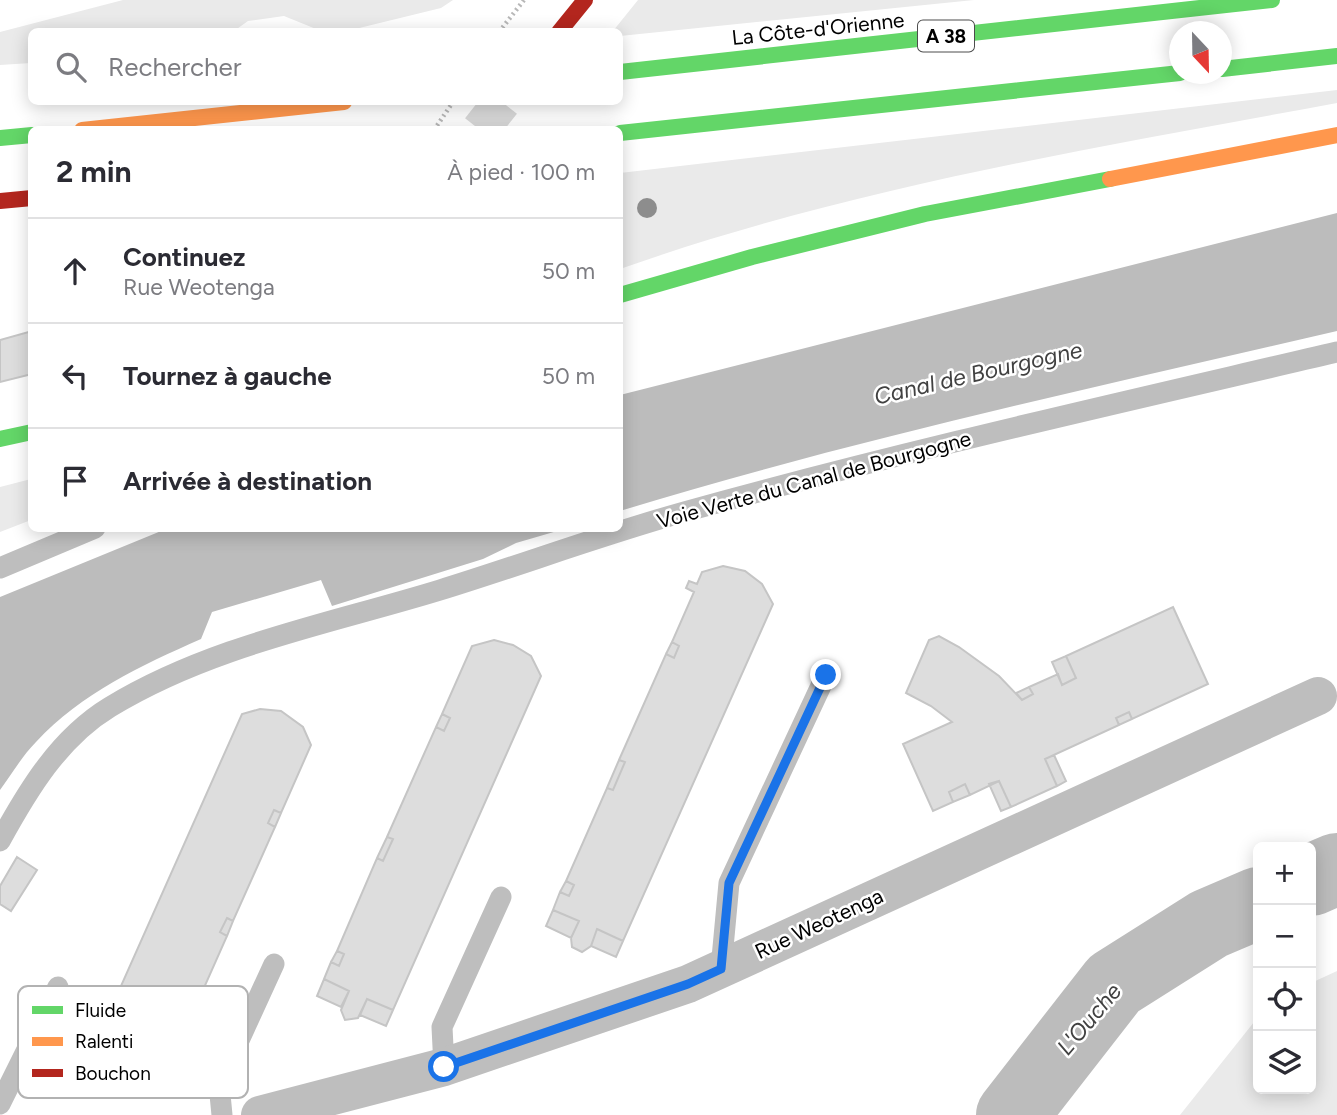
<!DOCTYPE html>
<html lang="fr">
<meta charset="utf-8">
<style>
:root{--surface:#fff;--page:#f7f7f7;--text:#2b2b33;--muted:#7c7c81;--line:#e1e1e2}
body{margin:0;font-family:Figtree,sans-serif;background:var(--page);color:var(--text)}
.controls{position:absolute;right:21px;bottom:21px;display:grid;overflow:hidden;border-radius:10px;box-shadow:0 4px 18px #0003}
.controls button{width:63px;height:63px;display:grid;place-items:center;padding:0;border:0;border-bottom:2px solid var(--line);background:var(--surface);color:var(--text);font:35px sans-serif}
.compass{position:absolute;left:1169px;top:21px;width:63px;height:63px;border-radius:50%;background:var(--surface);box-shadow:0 4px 18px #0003;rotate:158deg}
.stop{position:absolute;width:21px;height:21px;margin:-16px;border:5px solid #1a73e8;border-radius:50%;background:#fff}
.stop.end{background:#1a73e8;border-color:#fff;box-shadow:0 2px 7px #0008}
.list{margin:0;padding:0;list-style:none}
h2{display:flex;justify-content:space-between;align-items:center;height:91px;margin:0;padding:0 28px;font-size:30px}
h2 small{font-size:23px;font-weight:400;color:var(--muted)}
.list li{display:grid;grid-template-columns:46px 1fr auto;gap:21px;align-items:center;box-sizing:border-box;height:105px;padding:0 28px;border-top:2px solid var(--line)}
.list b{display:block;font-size:26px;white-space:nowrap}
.list p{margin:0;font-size:23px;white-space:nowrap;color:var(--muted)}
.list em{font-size:23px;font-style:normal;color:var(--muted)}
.icon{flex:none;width:38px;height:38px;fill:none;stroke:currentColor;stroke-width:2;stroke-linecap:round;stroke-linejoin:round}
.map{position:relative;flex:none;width:1337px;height:1115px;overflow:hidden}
.search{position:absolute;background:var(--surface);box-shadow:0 4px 18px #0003;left:28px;top:28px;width:595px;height:77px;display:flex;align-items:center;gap:18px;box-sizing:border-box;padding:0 24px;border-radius:10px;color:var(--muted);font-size:26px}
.panel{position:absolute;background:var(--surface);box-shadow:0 4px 18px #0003;left:28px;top:126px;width:595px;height:406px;border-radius:10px}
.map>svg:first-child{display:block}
.green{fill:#eaeaea}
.water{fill:#bcbcbc}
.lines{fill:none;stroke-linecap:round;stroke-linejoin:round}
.river{stroke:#bcbcbc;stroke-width:72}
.building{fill:#ddd;stroke:#c5c5c5;stroke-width:2}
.secondary-tunnel{stroke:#d9d9d9;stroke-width:38;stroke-dasharray:38 19;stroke-linecap:butt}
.path{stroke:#b8b8b8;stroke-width:4.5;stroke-dasharray:2 3.5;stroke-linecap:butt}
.lane{stroke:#bebebe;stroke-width:21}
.street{stroke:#bebebe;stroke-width:38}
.fast{stroke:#63d668;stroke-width:16}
.slow{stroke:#ff974d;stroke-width:16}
.jam{stroke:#b3261e;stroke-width:16}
.tree{fill:#8d8d8d}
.route{stroke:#1a73e8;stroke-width:9}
.labels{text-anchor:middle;stroke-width:5;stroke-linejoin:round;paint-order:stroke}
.shield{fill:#fff;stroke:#4c4c4c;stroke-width:2}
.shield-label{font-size:19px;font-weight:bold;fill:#000}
.street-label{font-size:21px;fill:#000;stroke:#fff}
.water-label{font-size:23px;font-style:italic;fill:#414141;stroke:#fff}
.key{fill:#fff;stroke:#b2b2b2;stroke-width:2}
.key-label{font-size:19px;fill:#000}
</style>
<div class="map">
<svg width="1337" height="1115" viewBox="0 0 1337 1115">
<rect width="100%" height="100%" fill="#fff"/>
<path class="green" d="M123,0H453L441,8L347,31H321L284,16L248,21L234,31L32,32L31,63L0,65V32Z
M638,0H974L620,36V32L613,31Z
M1337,90V103C1095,148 852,187 620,269V173Z
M31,479V520L0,532V487Z
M1337,971V1115H1180L1258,1017V1089H1311V983Z"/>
<path class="water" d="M1337,213V331C1097,387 855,439 620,511V395Z
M166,529V528L564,529L516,543L483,559L332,606L321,580L212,612L201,639C140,666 82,693 36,742C22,756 12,774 0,790V597Z"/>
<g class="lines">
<path class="river" d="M1311,880L1337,869
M1012,1115L1114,984L1209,924L1258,903"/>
</g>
<path class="building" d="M32,331V374L0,382V340Z
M723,566L745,571L762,584L773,604L623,941L597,929L591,946L582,952L572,947L571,938L579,921L553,910L560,892L569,896L574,885L566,881L607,788L613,790L625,762L619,760L666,654L674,658L679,646L672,642L694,592L686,588L689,581L697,584L702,572Z
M1173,607L1208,684L1132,719L1129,712L1116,718L1119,725L1045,759L1057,786L1011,807L999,781L970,795L965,784L949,792L953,802L933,811L903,744L952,722L931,706L906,693L929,640L939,636L959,647L999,676L1022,700L1033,694L1029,687L1058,674L1062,685L1076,678L1066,656Z
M494,640L513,645L531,656L541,676L393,1010L367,999L358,1018L345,1020L341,1010L349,991L324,979L331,962L339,966L344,954L337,951L377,858L383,861L393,839L387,837L436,727L444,731L450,718L442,714L472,646Z
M672,642L679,646L674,658L666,654Z
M1066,656L1076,678L1062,685L1052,662Z
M1029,687L1033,694L1022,700L1016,693Z
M260,709L281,711L303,727L311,745L281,813L274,810L268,823L275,827L233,921L227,918L220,932L227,936L175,1053L168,1049L163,1059L170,1063L163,1080L138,1069L128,1088L116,1090L111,1080L119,1061L93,1049L242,714Z
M1129,712L1132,719L1119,725L1116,718Z
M442,714L450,718L444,731L436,727Z
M1054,755L1066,781L1057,786L1045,759Z
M619,760L625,762L613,790L607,788Z
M999,781L1011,807L1001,811L989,784Z
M965,784L970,795L953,802L949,792Z
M274,810L281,813L275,827L268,823Z
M387,837L393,839L383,861L377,858Z
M17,857L37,870L11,911L0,904V886Z
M566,881L574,885L569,896L560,892Z
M553,910L579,921L571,938L546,926Z
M227,918L233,921L227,936L220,932Z
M597,929L623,941L616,957L591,946Z
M337,951L344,954L339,966L331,962Z
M324,979L349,991L341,1007L317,996Z
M367,999L393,1010L386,1026L360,1015Z"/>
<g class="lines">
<path class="secondary-tunnel" d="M480,130L502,102"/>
<path class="path" d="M499,32L524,0
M434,130L453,102"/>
<path class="lane" d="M0,568L95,528
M0,841C28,790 59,738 110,707C210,646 329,624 440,590C521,565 602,535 684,512C900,452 1119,403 1337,352
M721,969L729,883L826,675
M444,1067L442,1027L501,897
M0,1104L58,987
M222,1115L219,1084L274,964"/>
<path class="street" d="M260,1115L444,1067L688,984L1318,696"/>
<path class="fast" d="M1222,69L1337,56
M620,72L1272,0
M620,133L1180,73
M0,138L32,135
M620,295L752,257L925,214L1110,179
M0,439L32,432"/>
<path class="slow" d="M82,130L344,102
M1110,179L1337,135"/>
<path class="jam" d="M559,32L585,0
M0,201L32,198"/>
</g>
<circle class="tree" cx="647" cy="208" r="10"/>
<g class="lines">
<path class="route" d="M444,1067L688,984L721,969L729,883L826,675"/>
</g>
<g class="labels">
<rect class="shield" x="918" y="20.5" width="56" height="31" rx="5"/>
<g class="shield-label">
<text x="946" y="43">A 38</text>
</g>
<g class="street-label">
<text transform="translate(818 29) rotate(-6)" y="7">La Côte-d'Orienne</text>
<text transform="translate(814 480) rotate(-15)" y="7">Voie Verte du Canal de Bourgogne</text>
<text transform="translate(819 924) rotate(-25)" y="7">Rue Weotenga</text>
</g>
<g class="water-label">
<text transform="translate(978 373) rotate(-13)" y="8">Canal de Bourgogne</text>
<text transform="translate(1089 1019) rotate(-50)" y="8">L'Ouche</text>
</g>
</g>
<rect x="18" y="986" width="230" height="112" rx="10" class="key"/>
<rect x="32" y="1006" width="31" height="8" fill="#63d668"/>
<rect x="32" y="1037" width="31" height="9" fill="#ff974d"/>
<rect x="32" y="1069" width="31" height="8" fill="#b3261e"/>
<g class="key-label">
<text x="75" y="1017">Fluide</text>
<text x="75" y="1048">Ralenti</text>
<text x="75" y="1080">Bouchon</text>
</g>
</svg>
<div class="controls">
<button>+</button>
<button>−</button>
<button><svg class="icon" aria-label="locate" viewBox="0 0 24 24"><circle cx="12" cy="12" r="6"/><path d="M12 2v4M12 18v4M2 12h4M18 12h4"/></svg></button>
<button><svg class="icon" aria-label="layers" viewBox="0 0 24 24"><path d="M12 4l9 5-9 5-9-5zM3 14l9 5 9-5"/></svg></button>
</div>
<svg class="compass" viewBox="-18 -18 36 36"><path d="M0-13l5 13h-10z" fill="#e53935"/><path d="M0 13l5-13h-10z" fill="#7c7c81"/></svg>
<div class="stop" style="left:444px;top:1067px"></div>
<div class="stop end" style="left:826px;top:675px"></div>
<div class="search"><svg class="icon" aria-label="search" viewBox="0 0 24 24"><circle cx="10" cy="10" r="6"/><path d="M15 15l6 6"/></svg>Rechercher</div>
<section class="panel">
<h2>2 min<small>À pied · 100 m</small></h2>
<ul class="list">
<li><svg class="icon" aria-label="ahead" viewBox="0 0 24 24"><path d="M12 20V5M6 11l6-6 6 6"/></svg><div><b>Continuez</b><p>Rue Weotenga</p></div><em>50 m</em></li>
<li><svg class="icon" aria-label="left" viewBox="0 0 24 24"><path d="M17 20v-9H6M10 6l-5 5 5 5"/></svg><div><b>Tournez à gauche</b></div><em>50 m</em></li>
<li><svg class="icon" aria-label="arrive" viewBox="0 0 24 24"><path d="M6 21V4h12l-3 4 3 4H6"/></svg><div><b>Arrivée à destination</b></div></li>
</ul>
</section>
</div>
